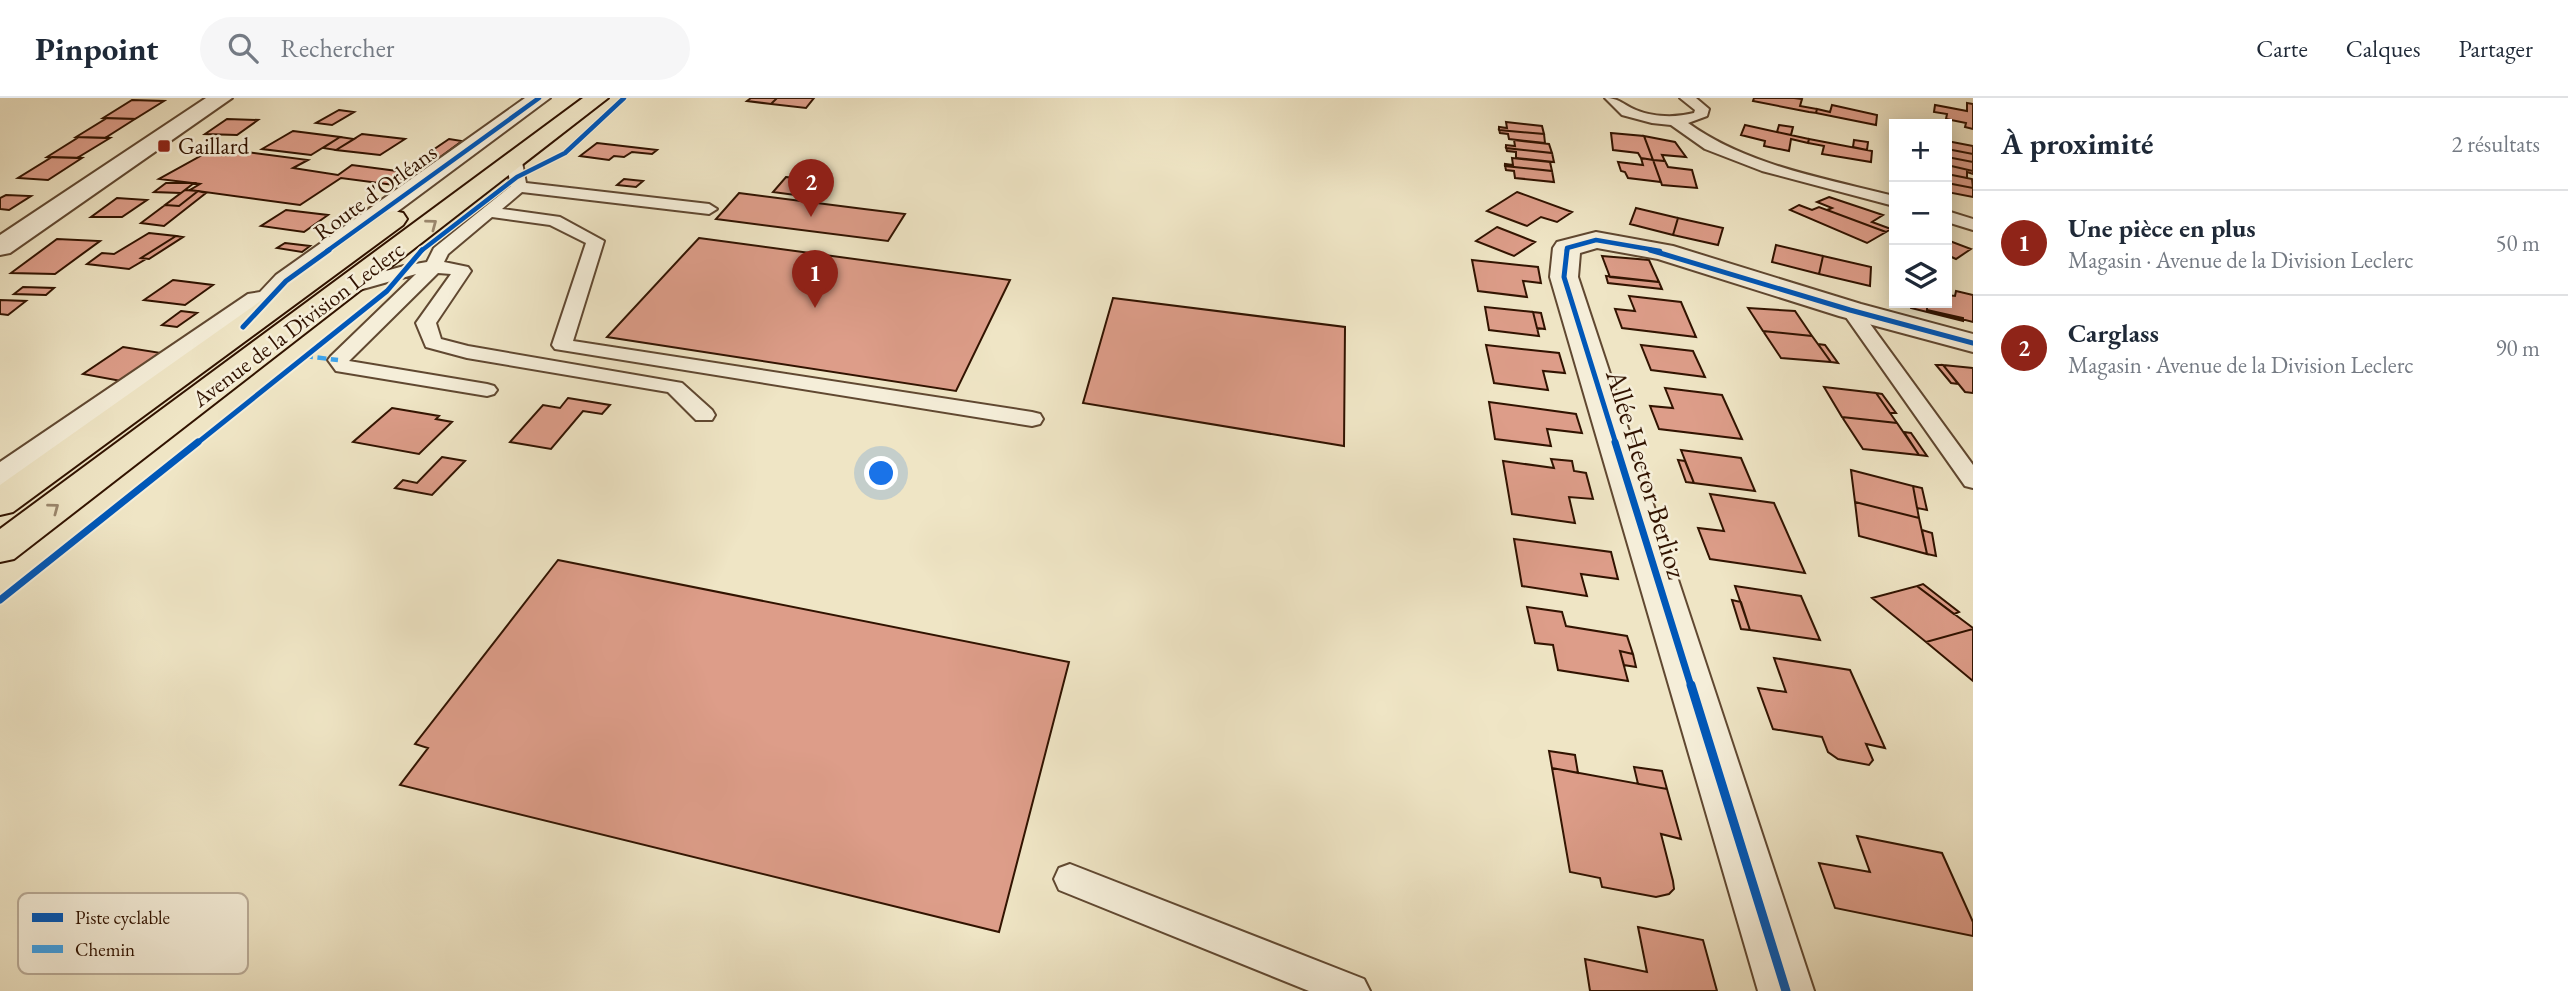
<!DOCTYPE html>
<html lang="fr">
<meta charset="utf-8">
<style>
:root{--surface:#fff;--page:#f6f6f7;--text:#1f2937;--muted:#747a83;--line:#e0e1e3;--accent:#8f2418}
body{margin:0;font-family:"EB Garamond",serif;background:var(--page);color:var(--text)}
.controls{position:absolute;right:21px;top:21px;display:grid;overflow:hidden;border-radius:0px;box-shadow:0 4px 18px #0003}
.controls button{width:63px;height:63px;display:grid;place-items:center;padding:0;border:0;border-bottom:2px solid var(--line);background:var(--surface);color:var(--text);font:35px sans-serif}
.you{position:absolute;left:882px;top:376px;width:24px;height:24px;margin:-18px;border:5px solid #fff;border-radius:50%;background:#1a73e8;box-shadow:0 0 0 10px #1a73e833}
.badge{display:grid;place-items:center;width:46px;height:46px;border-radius:50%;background:var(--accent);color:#fff;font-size:23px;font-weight:700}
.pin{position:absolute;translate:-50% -58px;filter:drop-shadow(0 2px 4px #0008)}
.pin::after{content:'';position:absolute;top:37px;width:24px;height:21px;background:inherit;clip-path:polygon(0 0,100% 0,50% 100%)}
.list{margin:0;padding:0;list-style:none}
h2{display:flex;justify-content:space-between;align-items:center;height:91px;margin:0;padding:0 28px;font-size:30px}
h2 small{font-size:23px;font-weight:400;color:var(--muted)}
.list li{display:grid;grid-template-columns:46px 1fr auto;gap:21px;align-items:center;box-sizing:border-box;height:105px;padding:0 28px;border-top:2px solid var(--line)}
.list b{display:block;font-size:26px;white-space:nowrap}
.list p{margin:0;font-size:23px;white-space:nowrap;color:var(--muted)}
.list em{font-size:23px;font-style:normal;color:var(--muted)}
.icon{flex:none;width:38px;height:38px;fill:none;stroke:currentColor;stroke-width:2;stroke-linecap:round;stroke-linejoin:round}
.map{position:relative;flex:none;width:1973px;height:893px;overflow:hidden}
header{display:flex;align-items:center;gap:42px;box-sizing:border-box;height:98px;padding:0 35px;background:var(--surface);border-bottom:2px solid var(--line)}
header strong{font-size:33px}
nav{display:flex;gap:38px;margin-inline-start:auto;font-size:24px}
.search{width:490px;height:63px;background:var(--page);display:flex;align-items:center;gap:18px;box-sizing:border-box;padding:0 24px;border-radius:38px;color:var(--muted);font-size:26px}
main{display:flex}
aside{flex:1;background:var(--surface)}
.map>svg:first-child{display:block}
.building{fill:#dd9d89;stroke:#311300;stroke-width:2}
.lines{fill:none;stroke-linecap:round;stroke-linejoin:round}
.service-casing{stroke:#604831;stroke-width:4}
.minor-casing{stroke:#604831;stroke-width:4}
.primary-casing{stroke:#311300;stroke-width:4}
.service{fill:#f5eed9;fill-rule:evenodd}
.minor{fill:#f5eed9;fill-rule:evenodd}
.primary{fill:#efe5c5;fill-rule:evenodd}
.quiet{stroke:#3ea2e9;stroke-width:4.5;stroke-dasharray:9 4.5;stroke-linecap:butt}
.cycleway-far3-casing{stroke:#f5eed9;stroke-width:7}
.cycleway-far2-casing{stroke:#f5eed9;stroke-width:9}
.cycleway-far1-casing{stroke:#f5eed9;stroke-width:11}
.cycleway-casing{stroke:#f5eed9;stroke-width:13}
.cycleway-far3{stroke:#0057b8;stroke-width:4.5}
.cycleway-far2{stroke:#0057b8;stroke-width:5}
.cycleway-far1{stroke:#0057b8;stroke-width:7}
.cycleway{stroke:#0057b8;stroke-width:9}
.oneway{stroke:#9a866c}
.poi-dot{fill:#8f2418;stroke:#f5eed9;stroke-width:2.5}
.labels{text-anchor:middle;stroke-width:5;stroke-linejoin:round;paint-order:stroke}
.far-poi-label{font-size:23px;fill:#311300;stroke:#f5eed9;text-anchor:start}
.far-street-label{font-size:23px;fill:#311300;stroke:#f5eed9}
.street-label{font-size:28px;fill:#311300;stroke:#f5eed9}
.key{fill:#f5eed9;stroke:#baac98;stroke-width:2}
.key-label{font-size:19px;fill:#311300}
</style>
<header>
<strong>Pinpoint</strong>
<div class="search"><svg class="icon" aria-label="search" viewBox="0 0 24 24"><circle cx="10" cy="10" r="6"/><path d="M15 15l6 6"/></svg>Rechercher</div>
<nav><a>Carte</a><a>Calques</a><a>Partager</a></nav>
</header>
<main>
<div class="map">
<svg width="1973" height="893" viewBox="0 0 1973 893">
<rect width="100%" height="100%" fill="#efe5c5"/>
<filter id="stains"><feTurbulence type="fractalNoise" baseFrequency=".00286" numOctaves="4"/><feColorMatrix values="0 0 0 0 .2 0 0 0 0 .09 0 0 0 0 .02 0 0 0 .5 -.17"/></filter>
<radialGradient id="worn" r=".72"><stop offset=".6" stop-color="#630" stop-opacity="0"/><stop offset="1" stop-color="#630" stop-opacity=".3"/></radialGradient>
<path class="building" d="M751,0H777L771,6L747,3Z
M777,0H814L806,10L771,6Z
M1754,0H1794L1802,1L1800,8L1817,11L1816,15L1809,14L1753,3Z
M132,2L164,3L135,21L103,20Z
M1967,5L1973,6V31L1965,29L1966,25L1946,21L1947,16L1934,14L1935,7L1967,13Z
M1832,7L1877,17L1876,27L1816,15L1817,11L1830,14Z
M339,12L354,14L332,27L316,25Z
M107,20L135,21L105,40L76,39Z
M227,21L258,22L237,37L205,36Z
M1506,24L1542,28L1544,36L1499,32V29L1507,30Z
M1745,27L1809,41L1808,45L1791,41L1789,53L1764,48L1765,43L1741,37Z
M1779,27L1793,29L1791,37L1777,34Z
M1499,32L1544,36L1545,45L1509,41L1508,36L1500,35Z
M293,33L340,39L311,57L262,51Z
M1611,35L1644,38L1653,62L1641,60L1638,55L1613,52Z
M362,36L405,41L380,57L336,52Z
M1644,38L1675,44L1686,59L1662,57L1665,63L1653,62Z
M79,39L110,40L77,60L47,59Z
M340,39L354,41L336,52L323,50Z
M449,41L462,43L439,60L424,58Z
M1809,41L1872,53L1871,64L1822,56L1824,48L1808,45Z
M1514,42L1549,46L1552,55L1506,50V47L1515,48Z
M1854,42L1868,44L1867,52L1853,49Z
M1947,43L1973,48V56L1947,51Z
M597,45L657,52L652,56L632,54L624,59L614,58L609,62L580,58Z
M215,50L308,62L293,70L338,77L352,67L412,75L394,87L341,80L300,107L190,92L200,86L159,81Z
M1506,50L1552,55L1554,64L1516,60V54L1507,53Z
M1947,51L1973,56V64L1947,59Z
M52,59L82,60L48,82L18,80Z
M1947,59L1973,64V73L1947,67Z
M1512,60L1550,64L1552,73L1505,68V66L1513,67Z
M1641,60L1653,62L1661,84L1628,80L1625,74L1621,73L1618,64L1643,67Z
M1653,62L1665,63L1668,69L1692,72L1697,90L1662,87Z
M1947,67L1973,73V76L1967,74V80L1947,76Z
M1505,68L1552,73L1554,84L1515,80L1514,73L1506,72Z
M1947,76L1972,81L1973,90L1947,85Z
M786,79L823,83L810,99L773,94Z
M624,81L643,83L636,89L617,87Z
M166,85H194L181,95L154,94Z
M1947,85L1973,90V99L1947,94Z
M185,92L198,93L179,108L165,107Z
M198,93L206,95L164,128L141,125L165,107L179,108Z
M1517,94L1572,114L1557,124L1541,119L1527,128L1487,113Z
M739,95L864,111L905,116L888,143L716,121Z
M6,97L31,98L9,112L0,111V100Z
M1829,99L1883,117L1872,124L1891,131L1886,134L1827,112L1832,110L1817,104Z
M117,100L147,102L122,119H91Z
M1799,107L1812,112L1819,109L1886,134L1867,145L1790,112Z
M1636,110L1678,120L1673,137L1630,126Z
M286,112L328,117L304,134L261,128Z
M1678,120L1723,130L1718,147L1673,137Z
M1497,129L1535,144L1514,158L1476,143Z
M149,135L176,138L141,160L146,161L129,171L87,166L102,155L114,156Z
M176,138L183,139L149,161L141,160Z
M699,140L1010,182L956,293L607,239Z
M57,141L100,143L55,176L11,175Z
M1947,142L1971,151L1956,161L1947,157Z
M285,145L310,148L302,154L277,150Z
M1776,147L1823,158L1819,176L1772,164Z
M1602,158L1649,162L1659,184L1610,179Z
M1823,158L1871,169L1870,188L1819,176Z
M1472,162L1538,169L1541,185L1523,183L1527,199L1478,193Z
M1606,178L1659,184L1662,191L1608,185Z
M173,182L213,187L185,207L144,202Z
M23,189L54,190L46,197L14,196Z
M1956,193L1973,197V224L1927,212V208L1915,205H1947V197L1955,198Z
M1629,198L1681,204L1696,239L1622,230L1615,211L1635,213Z
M1113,200L1345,229L1344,348L1083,305Z
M0,202L26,203L8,217L0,216Z
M1911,205L1927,208V212L1963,220V223L1911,210Z
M1485,209L1533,214L1539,238L1489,232Z
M1748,210L1795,213L1812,238L1763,233Z
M181,213L197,215L177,229L162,227Z
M1533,214L1541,215L1545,231L1537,230Z
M1763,233L1812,238L1831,264L1781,260Z
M1818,246L1825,247L1838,265L1831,264Z
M1486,247L1559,255L1565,275L1543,273L1548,292L1494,285Z
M1641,247L1693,253L1705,279L1651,272Z
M123,249L161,255L121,283L83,276Z
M1936,267H1943L1958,286L1951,285Z
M1943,267L1973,270V295L1965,294Z
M1824,289L1876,295L1897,325L1842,319Z
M1665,290L1722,297L1742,341L1659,331L1650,308L1673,310Z
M1876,295L1882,296L1896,315H1890Z
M568,300L610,307L602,316L583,313L551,351L510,344L543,307L560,310Z
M1489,304L1576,316L1582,335L1547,331L1551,348L1495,341Z
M392,310L439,318L436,321L452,324L419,356L353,344Z
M1842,319L1897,325L1919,357L1863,351Z
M1904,334L1911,335L1927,358L1919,357Z
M1681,352L1741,360L1755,393L1694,385Z
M442,359L465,363L432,397L395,390L403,382L417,385Z
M1551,361L1572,363L1574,373L1586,375L1593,401L1569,399L1575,425L1512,416L1503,363L1554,370Z
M1678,362L1685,363L1694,385L1686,384Z
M1851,372L1913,388L1919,420L1855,404Z
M1913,388L1922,390L1927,412L1917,410Z
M1710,396L1774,405L1805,475L1710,461L1698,430L1724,433Z
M1855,404L1919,420L1927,456L1859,438Z
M1922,432L1932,435L1936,458L1927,456Z
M1514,441L1611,454L1618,481L1581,476L1587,498L1522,488Z
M558,462L1069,564L999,834L400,687L428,650L415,646Z
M1923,486L1959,514L1954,516L1917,488Z
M1735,488L1801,498L1820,542L1750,532Z
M1917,488L1973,530V531L1926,544L1872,500Z
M1732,502L1741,504L1750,532L1741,531Z
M1527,509L1562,514L1566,528L1627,538L1633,556L1620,553L1628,583L1558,572L1553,547L1535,545Z
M1973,531V583L1926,544Z
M1620,553L1633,556L1636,569L1624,567Z
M1774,560L1850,572L1885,650L1866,646L1873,662L1869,667L1838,661L1828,654L1822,639L1773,631L1758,590L1786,594Z
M1549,653L1575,657L1578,675L1552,670Z
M1634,669L1662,673L1667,691L1638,686Z
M1552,670L1667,691L1681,741L1661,736L1673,783L1674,791L1669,796L1656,799L1602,789L1600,780L1570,774Z
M1857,738L1942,755L1973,824V838L1835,810L1819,765L1870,774Z
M1638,829L1703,842L1717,893H1590L1585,861L1647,874Z"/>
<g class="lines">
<defs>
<path id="service" d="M1605,0C1620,0 1623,7 1636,12C1653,19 1675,20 1694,15L1695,12L1680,0H1696L1709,11L1707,18L1688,25C1748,68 1824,80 1894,98V108L1762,73L1705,51L1671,27L1652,25L1622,17Z
M514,59L522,64L526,85L709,106L717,111L709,116L522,94L502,111L560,119L604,143L573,243L1032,314L1040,316L1043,321L1040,326L1032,328L555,251L552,247L586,145L550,127L492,119L448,156L444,164L468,169L471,173L436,225L441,241L468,248L682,285L712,312L715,317L712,322H696L668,294L467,260L426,249L416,225L451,176L438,175L349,263L487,286L494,288L497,292L494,296L487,298L336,273L328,262L331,258L416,176L345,196L336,190L338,186L404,168L427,164L434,150L511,88L506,64Z
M1947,113L1973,121V132L1947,124Z
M1850,206L1857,208L1973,367V390L1965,388L1841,212Z
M1070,766L1364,881L1370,893H1309L1059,792L1054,781L1059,770Z"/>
<path id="minor" d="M206,0H232L10,155L0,157V137Z
M525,0H550L296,189L254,235L243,238L232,234L13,389L0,393V364L248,196L260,194L276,177Z
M1596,134L1673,148L1861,206L1973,236V254L1839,218L1658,161L1597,150L1580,155L1578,179L1814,893H1758L1550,179L1553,150L1557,144Z"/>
<path id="primary" d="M583,0H608L14,461L0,464V431Z
M394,113L403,115L407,121L403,127L13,414L0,417V387L385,115Z"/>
</defs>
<use href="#service" class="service-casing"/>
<use href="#minor" class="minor-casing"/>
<use href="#primary" class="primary-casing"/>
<use href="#service" class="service"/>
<use href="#minor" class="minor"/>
<use href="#primary" class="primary"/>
<path class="quiet" d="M304,258L338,262"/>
<defs>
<path id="cycleway-far3" d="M327,153L539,0
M421,153L517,79L565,55L624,0
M1567,153V150L1596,142L1660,153"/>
<path id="cycleway-far2" d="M1567,152L1564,179L1616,346
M1650,152L1850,212L1973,245
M243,229L286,183L329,152
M196,346L387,193L422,152"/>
<path id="cycleway-far1" d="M1615,344L1691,588
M0,502L198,344"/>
<path id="cycleway" d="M1691,587L1786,893"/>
</defs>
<use href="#cycleway-far3" class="cycleway-far3-casing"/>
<use href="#cycleway-far2" class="cycleway-far2-casing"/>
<use href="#cycleway-far1" class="cycleway-far1-casing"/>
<use href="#cycleway" class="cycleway-casing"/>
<use href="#cycleway-far3" class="cycleway-far3"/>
<use href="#cycleway-far2" class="cycleway-far2"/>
<use href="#cycleway-far1" class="cycleway-far1"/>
<use href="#cycleway" class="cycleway"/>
</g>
<defs><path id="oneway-chevron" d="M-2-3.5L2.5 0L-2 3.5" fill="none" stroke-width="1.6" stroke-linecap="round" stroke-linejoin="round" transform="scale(1.75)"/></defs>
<g class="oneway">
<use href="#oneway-chevron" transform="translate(432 126) rotate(-37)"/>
<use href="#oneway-chevron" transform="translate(54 410) rotate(-37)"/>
</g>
<rect class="poi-dot" x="157" y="41" width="14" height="14" rx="3.5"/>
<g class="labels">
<g class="far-poi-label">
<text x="178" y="56">Gaillard</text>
</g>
<g class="far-street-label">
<text transform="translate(375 94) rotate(-36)" y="8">Route d'Orléans</text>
<text transform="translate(298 226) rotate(-37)" y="8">Avenue de la Division Leclerc</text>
</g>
<g class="street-label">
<text transform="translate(1647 376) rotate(73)" y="10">Allée Hector Berlioz</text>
</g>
</g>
<rect x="18" y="795" width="230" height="81" rx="10" class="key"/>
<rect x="32" y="815" width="31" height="9" fill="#0057b8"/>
<rect x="32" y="847" width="31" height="8" fill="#3ea2e9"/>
<g class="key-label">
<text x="75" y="826">Piste cyclable</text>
<text x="75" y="858">Chemin</text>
</g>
<rect width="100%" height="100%" filter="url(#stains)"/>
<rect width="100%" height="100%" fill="url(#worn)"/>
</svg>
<div class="controls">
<button>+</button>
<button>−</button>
<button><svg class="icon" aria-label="layers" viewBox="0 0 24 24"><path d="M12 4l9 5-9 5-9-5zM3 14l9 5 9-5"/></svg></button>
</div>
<div class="you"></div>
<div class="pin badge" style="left:815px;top:210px">1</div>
<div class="pin badge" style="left:811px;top:119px">2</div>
</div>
<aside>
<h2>À proximité<small>2 résultats</small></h2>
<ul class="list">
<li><span class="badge">1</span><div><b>Une pièce en plus</b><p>Magasin · Avenue de la Division Leclerc</p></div><em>50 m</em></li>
<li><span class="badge">2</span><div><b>Carglass</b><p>Magasin · Avenue de la Division Leclerc</p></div><em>90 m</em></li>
</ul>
</aside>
</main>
